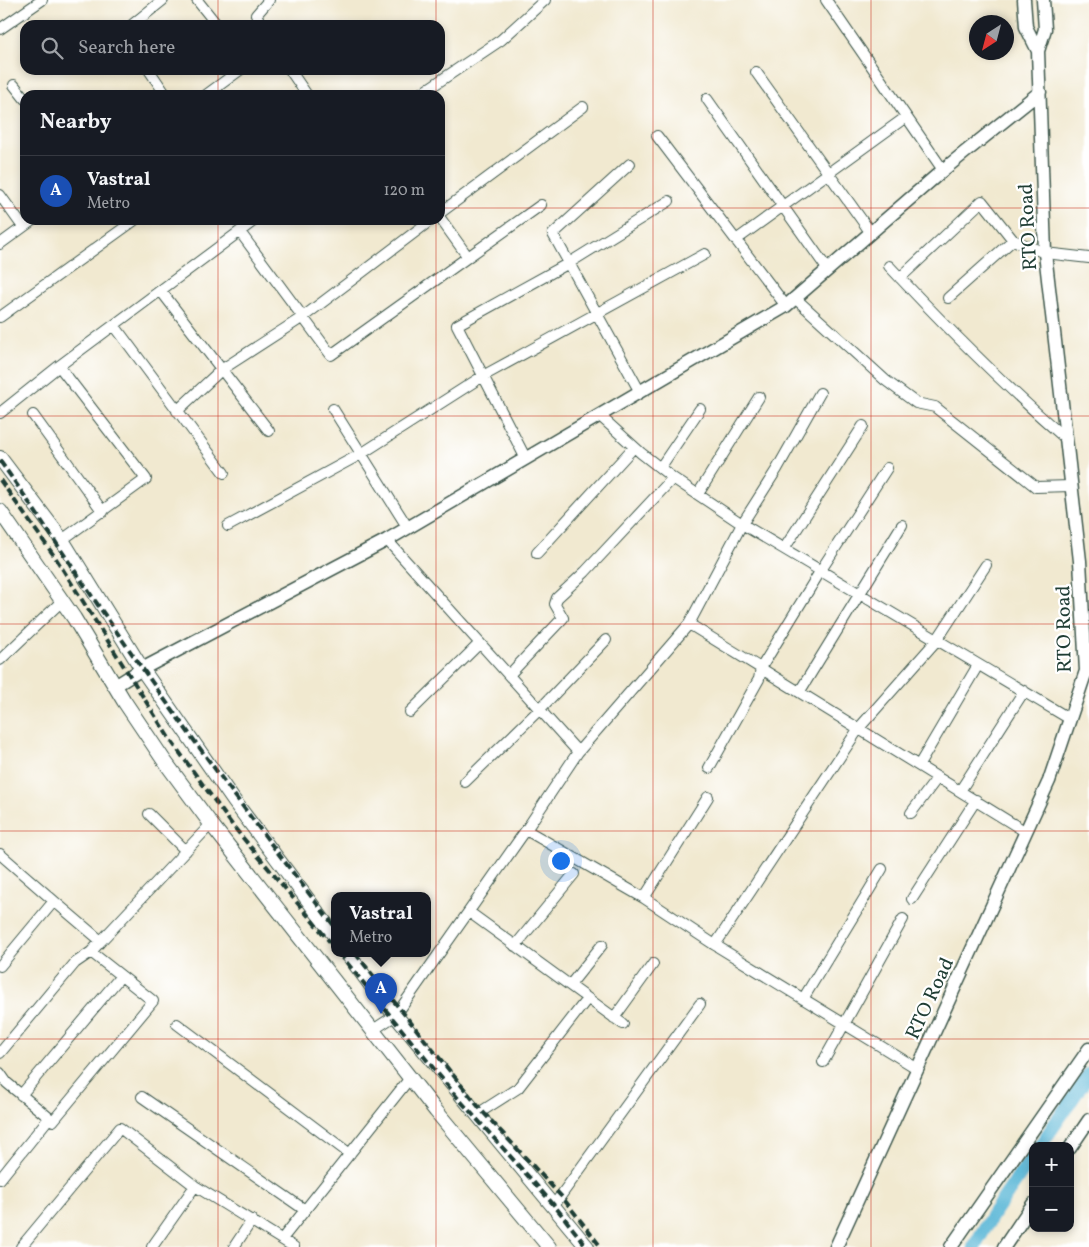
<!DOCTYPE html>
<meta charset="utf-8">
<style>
:root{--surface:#171b24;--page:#20242c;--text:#f1f3f6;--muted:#9ea1a6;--line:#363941;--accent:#0b8043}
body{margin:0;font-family:Vollkorn,serif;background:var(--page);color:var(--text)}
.controls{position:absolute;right:15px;bottom:15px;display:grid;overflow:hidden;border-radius:10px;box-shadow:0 2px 8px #0003}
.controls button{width:45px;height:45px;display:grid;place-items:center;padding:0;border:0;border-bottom:1px solid var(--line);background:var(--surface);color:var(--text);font:25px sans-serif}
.compass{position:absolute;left:969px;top:15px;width:45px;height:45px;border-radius:50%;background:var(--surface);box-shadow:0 2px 8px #0003;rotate:216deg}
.you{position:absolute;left:560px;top:860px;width:18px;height:18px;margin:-12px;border:4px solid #fff;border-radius:50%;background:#1a73e8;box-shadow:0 0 0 8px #1a73e833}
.badge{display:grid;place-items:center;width:32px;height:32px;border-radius:50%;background:var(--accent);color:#fff;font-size:16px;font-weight:700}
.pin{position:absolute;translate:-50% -41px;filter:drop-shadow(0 1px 2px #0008)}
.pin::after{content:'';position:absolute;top:26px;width:18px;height:15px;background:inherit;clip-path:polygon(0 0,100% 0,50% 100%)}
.popup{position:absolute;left:331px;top:892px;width:100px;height:65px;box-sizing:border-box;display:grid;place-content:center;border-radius:10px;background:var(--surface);filter:drop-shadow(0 1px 4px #0005);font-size:16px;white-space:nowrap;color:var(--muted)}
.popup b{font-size:19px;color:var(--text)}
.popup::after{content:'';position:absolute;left:50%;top:100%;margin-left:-10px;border:10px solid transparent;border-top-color:var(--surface)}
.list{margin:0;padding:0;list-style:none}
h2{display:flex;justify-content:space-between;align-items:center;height:65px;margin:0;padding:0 20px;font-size:21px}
h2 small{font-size:16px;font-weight:400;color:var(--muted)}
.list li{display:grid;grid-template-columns:32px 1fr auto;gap:15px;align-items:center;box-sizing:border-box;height:70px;padding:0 20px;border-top:1px solid var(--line)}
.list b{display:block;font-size:19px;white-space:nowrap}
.list p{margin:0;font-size:16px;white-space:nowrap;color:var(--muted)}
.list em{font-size:16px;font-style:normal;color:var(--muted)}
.icon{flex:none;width:28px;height:28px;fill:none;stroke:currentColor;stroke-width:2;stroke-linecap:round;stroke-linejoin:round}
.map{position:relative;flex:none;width:1089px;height:1247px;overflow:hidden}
.search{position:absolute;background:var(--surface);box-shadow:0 2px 8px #0003;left:20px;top:20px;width:425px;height:55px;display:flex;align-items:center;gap:12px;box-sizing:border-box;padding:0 18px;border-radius:15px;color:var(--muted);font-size:19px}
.panel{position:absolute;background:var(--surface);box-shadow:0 2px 8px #0003;left:20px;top:90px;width:425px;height:135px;border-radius:15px}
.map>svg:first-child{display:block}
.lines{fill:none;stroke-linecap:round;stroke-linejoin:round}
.canal{stroke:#58b6d6;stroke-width:14}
.minor-casing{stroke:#3e574b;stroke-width:12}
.tertiary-casing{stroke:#3e574b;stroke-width:15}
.secondary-casing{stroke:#3e574b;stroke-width:16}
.minor{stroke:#fff;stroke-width:10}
.tertiary{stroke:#fff;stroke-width:12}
.secondary{stroke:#fff;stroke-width:14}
.rail{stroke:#1f3d34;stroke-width:4;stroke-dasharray:8 4;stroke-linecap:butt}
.grid{fill:none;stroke:#c8321e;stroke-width:1;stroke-opacity:0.55}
.labels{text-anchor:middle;stroke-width:4.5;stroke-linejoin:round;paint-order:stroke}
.street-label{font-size:20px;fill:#1f3d34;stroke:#fff}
</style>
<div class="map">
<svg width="1089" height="1247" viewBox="0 0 1089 1247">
<rect width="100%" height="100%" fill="#fff"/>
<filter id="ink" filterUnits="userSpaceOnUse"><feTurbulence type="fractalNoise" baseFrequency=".02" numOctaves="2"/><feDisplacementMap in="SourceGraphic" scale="10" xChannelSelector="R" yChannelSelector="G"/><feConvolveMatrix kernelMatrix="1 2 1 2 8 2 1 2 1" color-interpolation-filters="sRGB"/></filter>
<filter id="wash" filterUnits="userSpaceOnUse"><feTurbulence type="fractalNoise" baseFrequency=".0096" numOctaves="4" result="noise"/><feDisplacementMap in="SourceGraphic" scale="20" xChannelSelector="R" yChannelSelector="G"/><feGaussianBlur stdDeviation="1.12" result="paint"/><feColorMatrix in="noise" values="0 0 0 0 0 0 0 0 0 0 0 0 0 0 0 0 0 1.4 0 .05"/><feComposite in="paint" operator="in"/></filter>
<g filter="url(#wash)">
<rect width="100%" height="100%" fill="#f1e9d0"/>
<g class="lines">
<path class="canal" d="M1040,1146L1089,1074
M974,1247L993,1214L1033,1156"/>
</g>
</g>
<g filter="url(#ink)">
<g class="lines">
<defs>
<path id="minor" d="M197,0L217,25
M826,0L943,170
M132,25L163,0
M262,25L256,15L269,0
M0,29L42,0
M149,70L166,95
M290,70L307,95
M756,72L871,233
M14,85L25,99
M206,95L240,70
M419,95L501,40L545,0
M707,99L828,270
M657,136L786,306
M630,164L553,234L640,392
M0,195L23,227
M440,213L583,107
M240,232L331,355L468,257L440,218
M736,240L906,117
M0,244L33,220
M468,257L541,205
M889,266C945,326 1004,385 1066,439
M900,278L982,201L1013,240L1045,253L1089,258
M161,291L269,431
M795,298L885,380L916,403L935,407L1036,487L1071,486
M948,298L1013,240
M0,317L135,220
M114,325L224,473
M59,366L146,479L62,540
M333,409L408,528
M177,411L221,370L303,317L431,220
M0,413L59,366L255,220
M33,415L103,512
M599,415L641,453L673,478L742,524L1070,719
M526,459L457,325L569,263L669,201
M660,468L700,409
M698,494L759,397
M228,526L361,454L483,376L705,254
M387,540L578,752
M784,549L863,426
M537,553L634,447
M689,624L1026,832
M0,660L62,601
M509,675L563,618L555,604L557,598L585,572L673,478
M800,691L902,525
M410,712L480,643
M919,765L978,665
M709,768L759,679L761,668L821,570L887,468
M465,782L540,709L606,640
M960,791L1024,691
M911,813L938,777
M149,814L186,851
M526,830L644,898L715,945L918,1069
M0,854L54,901
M644,898L708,797
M912,899L976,800
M469,912L623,1024
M715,945L859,728L937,640L986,565
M515,946L574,874
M0,966L54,901L101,941L211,824
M570,985L602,945
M803,999L882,869
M614,1018L653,964
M177,1024L350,1154
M373,1030L396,1015L526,830L578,752L689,624L742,524L777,469L820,393
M0,1053L75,963L91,952
M823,1062L903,919
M0,1073L7,1083L53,1121L153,1001L91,952L101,941
M21,1095L121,976
M142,1097L305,1210
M482,1111L518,1088L587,999
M0,1179L49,1118
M554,1205L700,1004
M282,1239L410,1078
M21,1247L120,1128L195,1186L294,1247
M152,1247L195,1186
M234,1247L252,1220"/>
<path id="tertiary" d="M1024,0L1026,27L1038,51
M115,686L142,669L387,540L786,306L943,170L1040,92
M1070,1148L1089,1120
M836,1247L1049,781L1086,671L1080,561L1045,253L1038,51L1045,29L1043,0
M951,1247L1089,1049
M1004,1247L1033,1204"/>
<path id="secondary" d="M0,458L62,540L142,669L234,801L335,936
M0,511L74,618L124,701L163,759L211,824L436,1111L549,1247
M347,953L376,992L587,1247"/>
</defs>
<use href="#minor" class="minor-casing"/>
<use href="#tertiary" class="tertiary-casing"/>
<use href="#secondary" class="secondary-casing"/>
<use href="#minor" class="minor"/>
<use href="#tertiary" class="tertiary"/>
<use href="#secondary" class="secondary"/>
<path class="rail" d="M0,461C34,508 65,557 98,605C174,715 253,822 335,927
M0,480L55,557L169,738L233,826L335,948
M339,953L457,1097L554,1205L587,1247
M355,953L482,1111L562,1197L601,1247"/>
</g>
</g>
<path class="grid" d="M218,0V25M436,0V25M653,0V1247M871,0V1247M218,70V95M436,70V95M0,208H25M440,208H1089M218,220V1247M436,220V1247M0,416H1089M0,624H1089M0,831H1089M0,1039H1089"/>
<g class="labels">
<g class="street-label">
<text transform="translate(1027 227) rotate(-93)" y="7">RTO Road</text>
<text transform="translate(1063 629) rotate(-91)" y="7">RTO Road</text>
<text transform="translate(929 998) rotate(-65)" y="7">RTO Road</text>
</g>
</g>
</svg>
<div class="controls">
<button>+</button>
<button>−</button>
</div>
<svg class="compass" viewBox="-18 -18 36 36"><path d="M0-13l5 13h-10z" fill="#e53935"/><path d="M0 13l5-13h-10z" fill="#9ea1a6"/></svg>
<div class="you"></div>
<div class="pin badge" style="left:381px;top:1014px;background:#1a4fb4">A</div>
<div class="popup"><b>Vastral</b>Metro</div>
<div class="search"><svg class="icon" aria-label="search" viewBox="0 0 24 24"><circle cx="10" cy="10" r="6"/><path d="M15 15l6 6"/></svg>Search here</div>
<section class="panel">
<h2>Nearby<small></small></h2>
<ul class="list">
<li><span class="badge" style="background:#1a4fb4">A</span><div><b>Vastral</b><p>Metro</p></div><em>120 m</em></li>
</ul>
</section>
</div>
